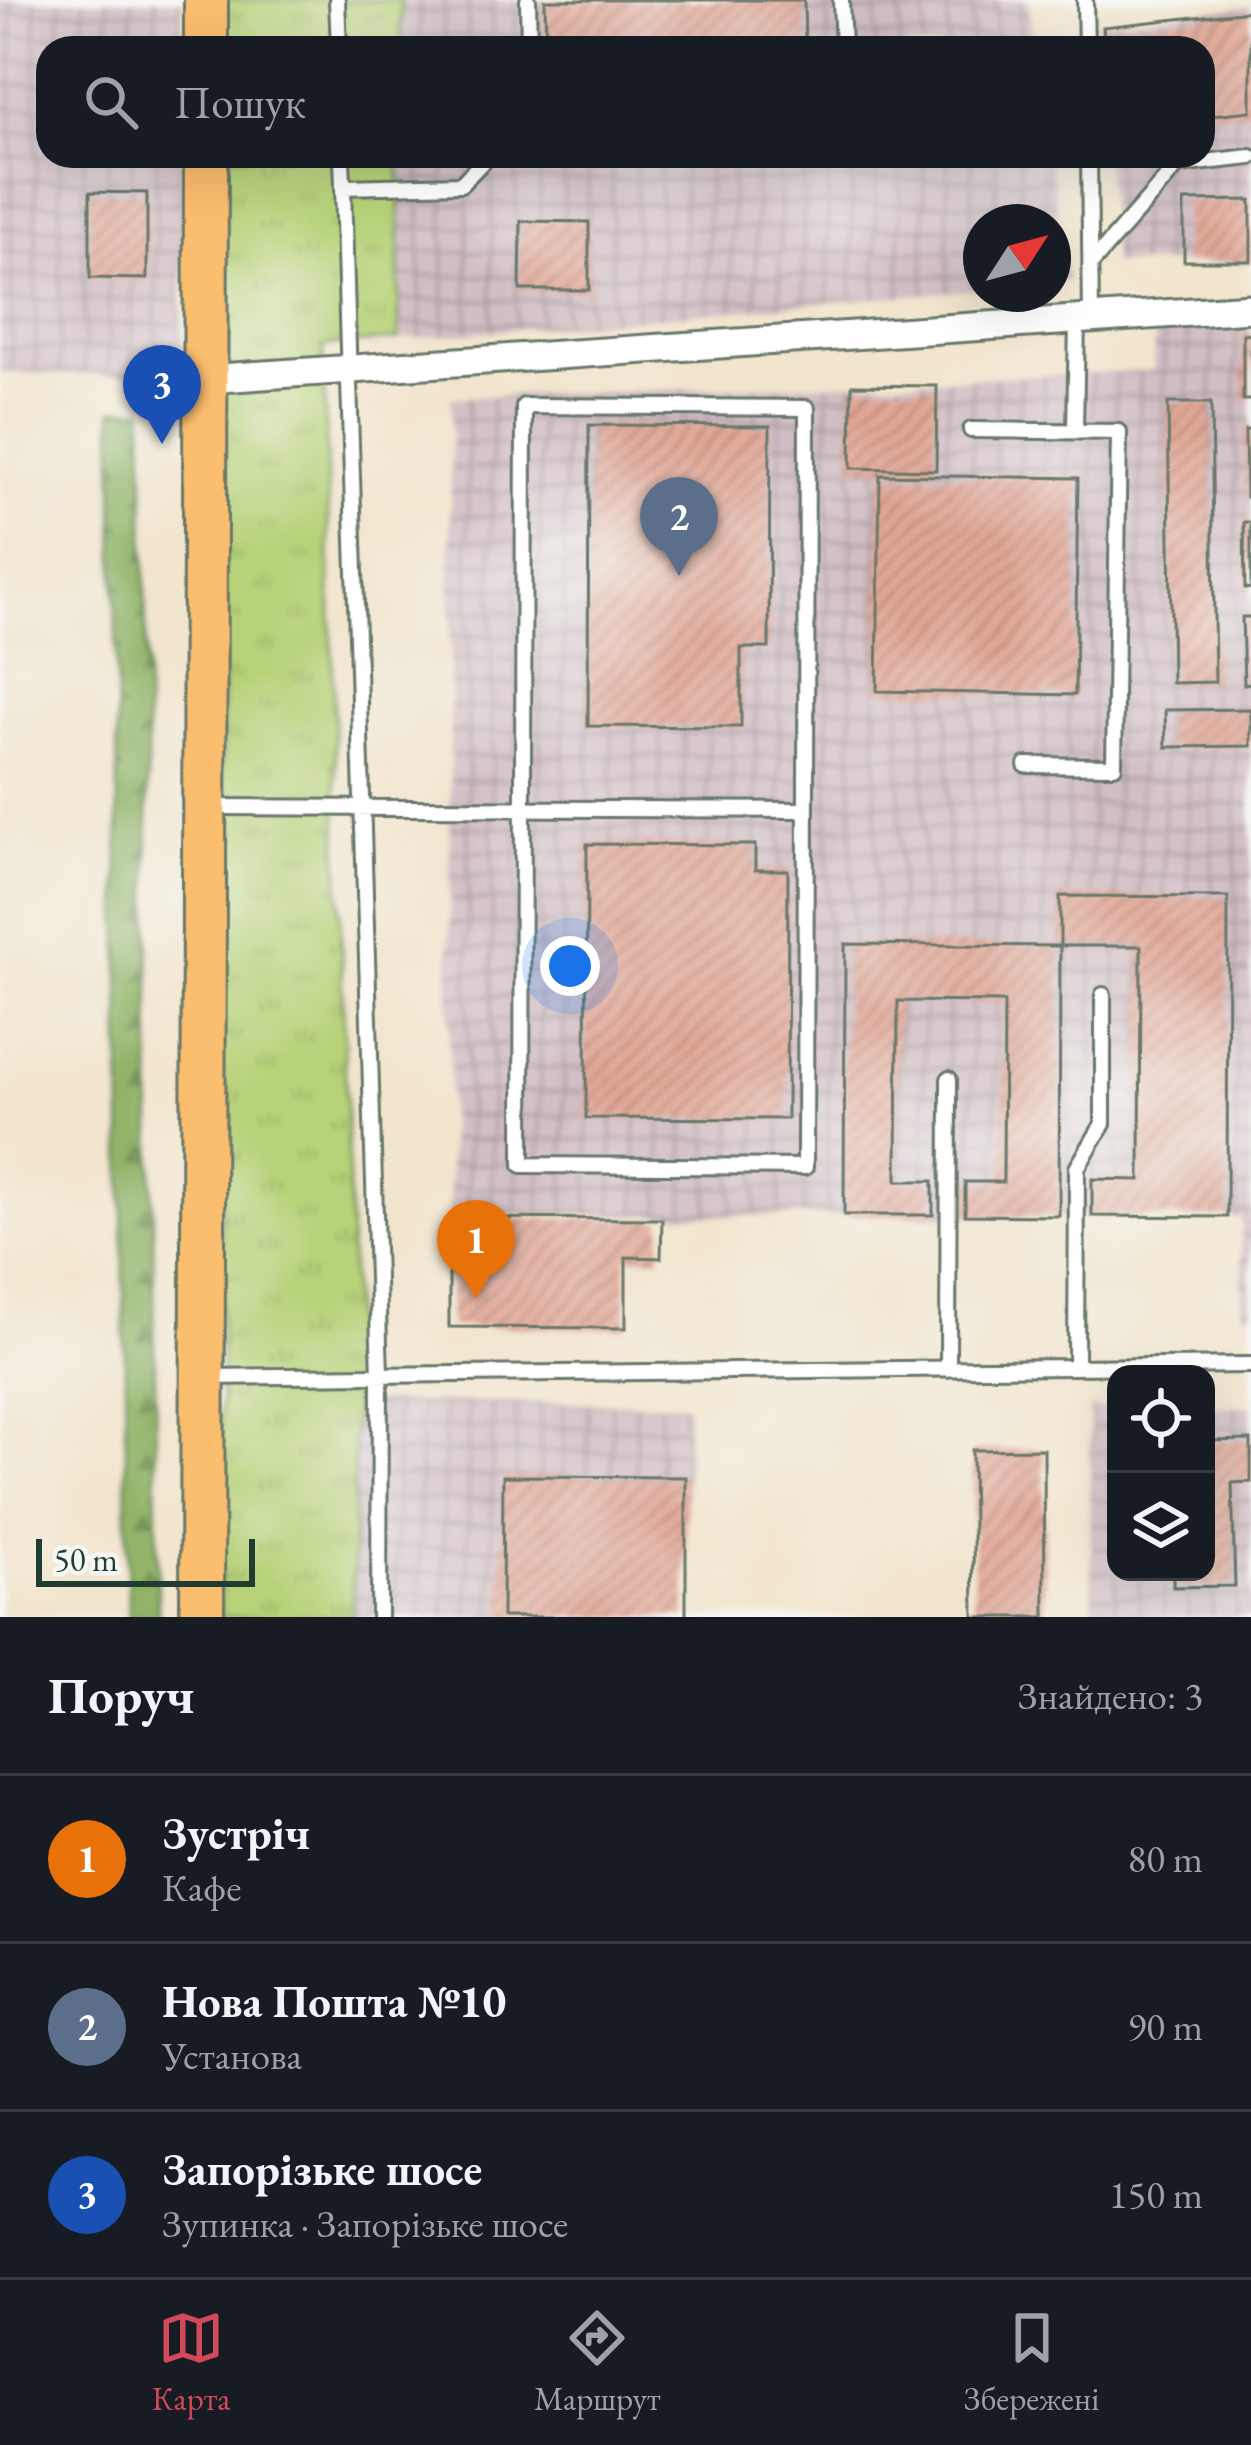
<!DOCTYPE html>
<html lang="uk">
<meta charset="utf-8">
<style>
:root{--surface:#171b24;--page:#242831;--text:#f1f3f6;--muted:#9ea1a6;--line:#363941;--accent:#d1495b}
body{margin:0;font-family:"EB Garamond",serif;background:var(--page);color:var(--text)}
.controls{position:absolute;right:36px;bottom:36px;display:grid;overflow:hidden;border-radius:24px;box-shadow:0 12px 48px #0002}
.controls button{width:108px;height:108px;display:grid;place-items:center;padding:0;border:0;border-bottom:3px solid var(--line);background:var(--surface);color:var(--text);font:60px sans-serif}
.compass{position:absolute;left:963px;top:204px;width:108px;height:108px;border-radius:50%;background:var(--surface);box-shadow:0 12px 48px #0002;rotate:54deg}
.scale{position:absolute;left:36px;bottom:30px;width:219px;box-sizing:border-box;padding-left:12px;border:6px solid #1f3d34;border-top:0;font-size:33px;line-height:42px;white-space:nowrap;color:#1f3d34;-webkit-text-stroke:9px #f6f6f2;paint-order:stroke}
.you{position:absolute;left:570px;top:966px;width:42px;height:42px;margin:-30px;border:9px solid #fff;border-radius:50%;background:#1a73e8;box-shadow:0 0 0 18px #1a73e833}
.badge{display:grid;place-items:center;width:78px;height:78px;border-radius:50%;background:var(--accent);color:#fff;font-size:39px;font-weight:700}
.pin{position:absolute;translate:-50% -99px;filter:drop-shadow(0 3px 6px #0008)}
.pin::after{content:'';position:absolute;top:63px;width:42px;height:36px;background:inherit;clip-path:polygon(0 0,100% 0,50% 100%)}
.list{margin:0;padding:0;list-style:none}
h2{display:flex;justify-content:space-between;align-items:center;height:156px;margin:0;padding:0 48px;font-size:51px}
h2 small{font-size:39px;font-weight:400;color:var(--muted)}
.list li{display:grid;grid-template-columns:78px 1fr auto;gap:36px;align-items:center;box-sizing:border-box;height:168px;padding:0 48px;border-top:3px solid var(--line)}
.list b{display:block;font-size:45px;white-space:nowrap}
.list p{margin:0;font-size:39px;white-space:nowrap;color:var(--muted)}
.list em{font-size:39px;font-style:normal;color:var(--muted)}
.icon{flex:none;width:66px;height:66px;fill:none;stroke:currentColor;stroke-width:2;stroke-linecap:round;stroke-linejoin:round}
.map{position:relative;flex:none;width:1251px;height:1617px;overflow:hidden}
.search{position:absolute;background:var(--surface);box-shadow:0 12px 48px #0002;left:36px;right:36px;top:36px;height:132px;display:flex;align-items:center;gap:30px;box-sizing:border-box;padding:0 42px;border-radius:36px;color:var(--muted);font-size:45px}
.sheet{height:660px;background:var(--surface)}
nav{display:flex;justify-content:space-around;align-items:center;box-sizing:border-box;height:168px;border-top:3px solid var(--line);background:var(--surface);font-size:33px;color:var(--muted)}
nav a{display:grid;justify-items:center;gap:6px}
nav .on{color:var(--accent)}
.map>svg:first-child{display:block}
.industrial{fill:url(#industrial-grid)}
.grass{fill:url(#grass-tufts);stroke:#6b8856;stroke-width:3}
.forest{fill:url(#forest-firs);stroke:#58784e;stroke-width:3}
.building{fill:url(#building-hatch)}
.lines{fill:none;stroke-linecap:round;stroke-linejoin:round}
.service-casing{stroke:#69786a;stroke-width:20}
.minor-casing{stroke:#69786a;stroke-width:33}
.primary-casing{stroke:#69786a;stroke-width:48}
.service{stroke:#fff;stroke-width:14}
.minor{stroke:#fff;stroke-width:27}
.primary{stroke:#fbbd6e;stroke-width:42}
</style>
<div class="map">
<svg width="1251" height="1617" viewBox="0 0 1251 1617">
<defs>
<pattern id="industrial-grid" width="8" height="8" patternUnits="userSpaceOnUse" patternTransform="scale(3)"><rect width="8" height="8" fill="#d2bec5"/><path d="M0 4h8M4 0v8" fill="none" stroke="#aa9ca1"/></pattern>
<pattern id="grass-tufts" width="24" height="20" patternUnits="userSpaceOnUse" patternTransform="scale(3)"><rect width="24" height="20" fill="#b7d278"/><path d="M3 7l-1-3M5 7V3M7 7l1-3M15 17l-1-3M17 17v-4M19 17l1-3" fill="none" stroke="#9db568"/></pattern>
<pattern id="forest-firs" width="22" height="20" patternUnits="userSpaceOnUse" patternTransform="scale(3)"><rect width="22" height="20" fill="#91b468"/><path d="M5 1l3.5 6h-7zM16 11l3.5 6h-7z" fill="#769456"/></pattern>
<pattern id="building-hatch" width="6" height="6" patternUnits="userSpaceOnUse" patternTransform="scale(3)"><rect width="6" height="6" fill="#e2a796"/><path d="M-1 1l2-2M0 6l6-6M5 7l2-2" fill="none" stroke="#b7897b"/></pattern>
</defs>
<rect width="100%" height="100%" fill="#f6f6f2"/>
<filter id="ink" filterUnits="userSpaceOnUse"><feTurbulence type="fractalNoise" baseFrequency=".00833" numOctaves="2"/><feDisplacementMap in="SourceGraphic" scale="24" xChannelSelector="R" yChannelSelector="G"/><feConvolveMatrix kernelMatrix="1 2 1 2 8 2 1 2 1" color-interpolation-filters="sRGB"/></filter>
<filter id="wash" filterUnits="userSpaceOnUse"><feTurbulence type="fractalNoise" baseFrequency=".004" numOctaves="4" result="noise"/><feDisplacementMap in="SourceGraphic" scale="48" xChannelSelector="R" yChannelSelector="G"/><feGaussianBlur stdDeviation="2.7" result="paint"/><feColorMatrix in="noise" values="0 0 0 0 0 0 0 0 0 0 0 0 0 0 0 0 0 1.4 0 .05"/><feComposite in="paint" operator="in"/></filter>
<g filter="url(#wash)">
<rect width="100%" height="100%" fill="#f2e5ce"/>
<path class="industrial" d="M0,0H182V48H48V156H182L181,378L0,372Z
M401,0H1028L1034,48H401Z
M1251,6V263L1113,264L1105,156H1203V48H1098L1097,23Z
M400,156H1050L1067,281L1053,283V222H981V289L399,339Z
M1251,308V1313H1243L1241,1218L449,1214L451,398L1153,371L1155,314Z
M354,1402L686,1404V1617H353Z
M1251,1406V1617H1093L1090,1408H1116V1572H1206V1407Z"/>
<path class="grass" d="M224,0H401V48H224Z
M224,156H400L399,339L323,346L354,1366L353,1617H220Z"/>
<path class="forest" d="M113,409H143L158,1617H128Z"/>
<g id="blocks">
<path class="building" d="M545,0H804L805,43L546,48Z
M1251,11V111L1203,116V48H1105L1103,27Z
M90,192L147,193V279L90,278Z
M1251,200V261H1184V201Z
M521,221L589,222V290H520Z
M1251,333V400H1243V334Z
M852,385L937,386L936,470L851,468Z
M1168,403H1211L1215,682L1172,683Z
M589,425L770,426L769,648H741V727L588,726Z
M1245,430H1251V497H1246Z
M880,475L1078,478L1075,695L877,691Z
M1244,522H1251V588L1245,589Z
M1242,617H1251V683L1244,684Z
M1251,709V746L1166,747L1165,710Z
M587,844L755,845V870H788L787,1119L586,1118Z
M1060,896L1228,897L1227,1217L1092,1216V1179L1140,1180L1141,946H1060L1059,1216L965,1215V1182H1003L1004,1002L898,1001L897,1181H933V1215H844L845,944L1060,946Z
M449,1218L662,1219L661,1258L626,1257V1328L449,1327Z
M1251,1440V1482L1232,1483L1235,1586L1173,1587V1572H1206V1441Z
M1044,1449L1045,1617H974L972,1450Z
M503,1476L686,1477V1617H502Z"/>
</g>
</g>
<g filter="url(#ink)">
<use href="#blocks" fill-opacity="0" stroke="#69786a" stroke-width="3"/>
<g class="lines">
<defs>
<path id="service" d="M337,0L339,48
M528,0L529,48
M841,0L843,48
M1085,0L1086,48
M342,156L380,1375L379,1617
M1089,156L1091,318
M343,187L461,184L488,156
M1091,264L1178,165L1251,157
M524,406L807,408L805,1167L522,1165Z
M971,430L1119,432L1114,766L1026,765
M1075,431L1077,319
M210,807L805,810
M1076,1367L1077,1168L1103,1124V995
M948,1369L949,1079
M206,1377L1251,1365"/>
<path id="minor" d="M205,379L1251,308"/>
<path id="primary" d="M206,48V0
M202,1617L206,156"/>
</defs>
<use href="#service" class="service-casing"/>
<use href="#minor" class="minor-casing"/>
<use href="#primary" class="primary-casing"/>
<use href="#service" class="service"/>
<use href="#minor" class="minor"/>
<use href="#primary" class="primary"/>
</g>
</g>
</svg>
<div class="controls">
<button><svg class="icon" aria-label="locate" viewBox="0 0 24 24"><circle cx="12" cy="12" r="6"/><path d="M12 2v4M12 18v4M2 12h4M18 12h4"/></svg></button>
<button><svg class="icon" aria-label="layers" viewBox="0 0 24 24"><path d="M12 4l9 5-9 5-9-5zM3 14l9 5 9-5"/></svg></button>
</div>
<svg class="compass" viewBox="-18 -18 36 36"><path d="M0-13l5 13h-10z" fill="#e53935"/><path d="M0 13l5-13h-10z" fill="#9ea1a6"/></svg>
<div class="scale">50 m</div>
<div class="you"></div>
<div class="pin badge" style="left:476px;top:1299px;background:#e8710a">1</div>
<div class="pin badge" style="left:679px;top:576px;background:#5c6f8a">2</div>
<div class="pin badge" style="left:162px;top:444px;background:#1a4fb4">3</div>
<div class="search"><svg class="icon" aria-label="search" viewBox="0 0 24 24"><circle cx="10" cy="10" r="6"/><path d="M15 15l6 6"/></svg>Пошук</div>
</div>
<section class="sheet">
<h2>Поруч<small>Знайдено: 3</small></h2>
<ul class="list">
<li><span class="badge" style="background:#e8710a">1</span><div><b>Зустріч</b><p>Кафе</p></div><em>80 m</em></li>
<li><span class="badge" style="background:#5c6f8a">2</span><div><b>Нова Пошта №10</b><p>Установа</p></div><em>90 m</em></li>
<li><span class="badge" style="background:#1a4fb4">3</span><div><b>Запорізьке шосе</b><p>Зупинка · Запорізьке шосе</p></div><em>150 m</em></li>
</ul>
</section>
<nav>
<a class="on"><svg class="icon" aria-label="map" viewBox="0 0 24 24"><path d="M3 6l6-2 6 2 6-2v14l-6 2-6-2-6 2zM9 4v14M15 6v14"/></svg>Карта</a>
<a><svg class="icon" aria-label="directions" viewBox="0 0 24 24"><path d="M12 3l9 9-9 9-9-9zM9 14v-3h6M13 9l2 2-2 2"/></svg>Маршрут</a>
<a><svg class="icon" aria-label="saved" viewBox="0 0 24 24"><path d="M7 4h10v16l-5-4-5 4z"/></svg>Збережені</a>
</nav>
